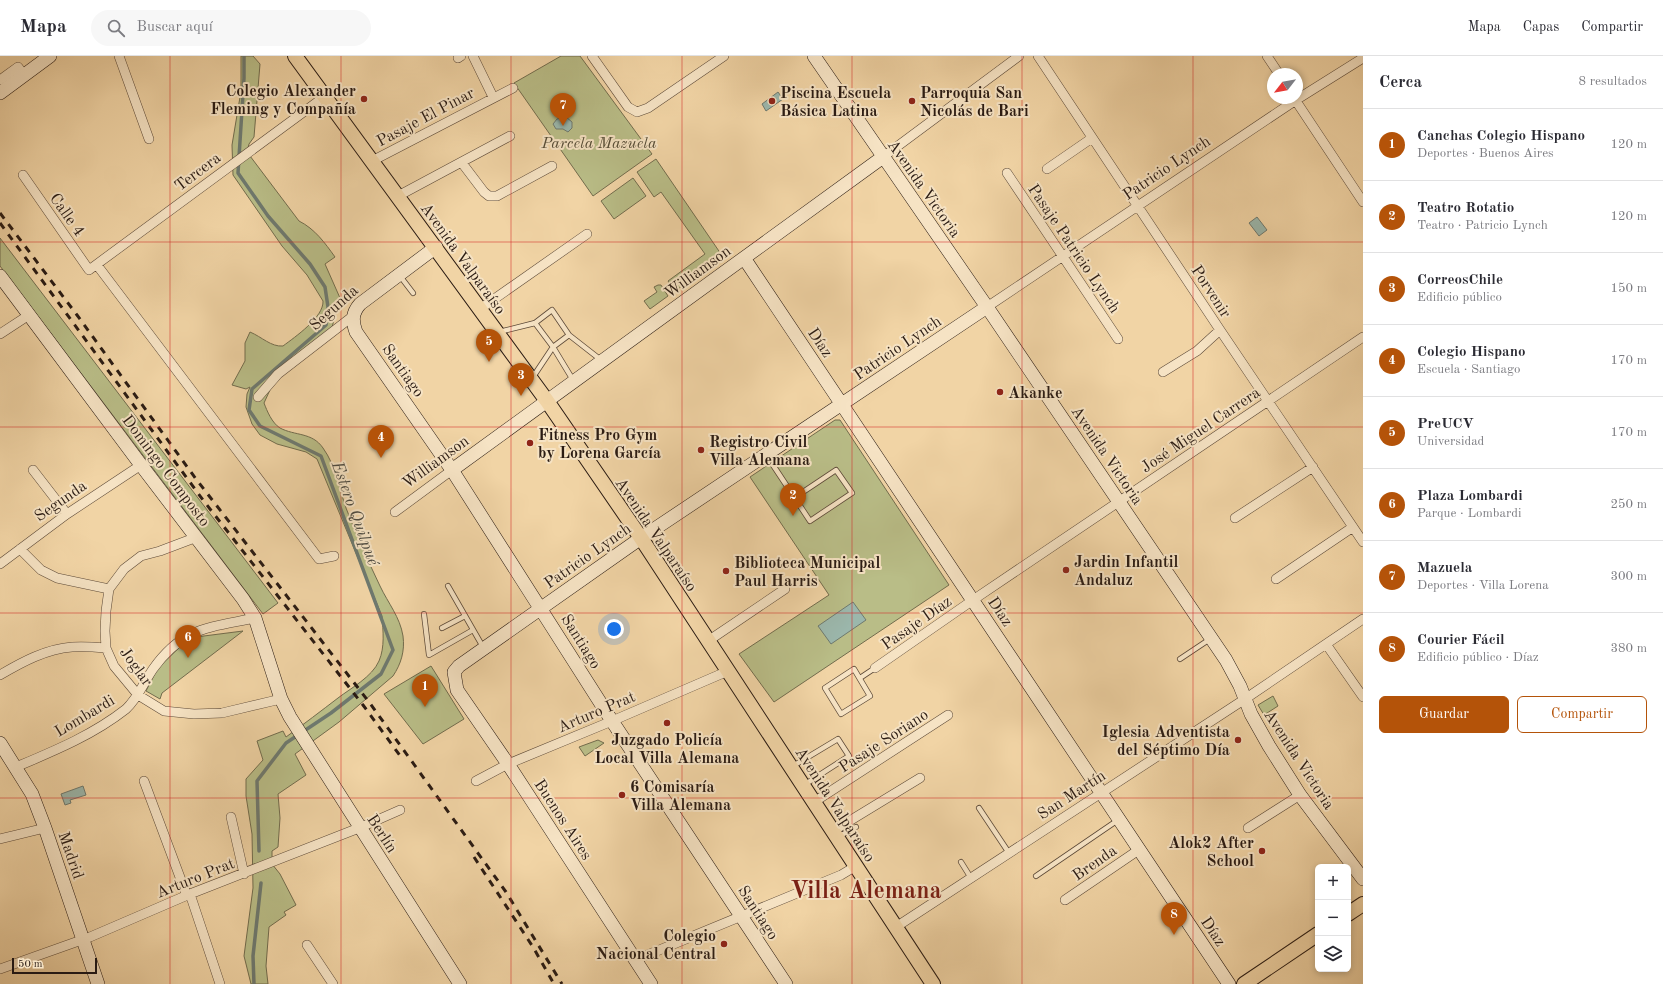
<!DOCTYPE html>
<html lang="es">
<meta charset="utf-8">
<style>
:root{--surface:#fff;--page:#f7f7f7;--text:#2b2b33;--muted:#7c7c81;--line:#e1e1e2;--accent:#b45309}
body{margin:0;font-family:"Old Standard TT",serif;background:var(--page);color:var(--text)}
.controls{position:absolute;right:12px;bottom:12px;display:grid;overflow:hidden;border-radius:6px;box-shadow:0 2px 6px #0003}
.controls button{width:36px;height:36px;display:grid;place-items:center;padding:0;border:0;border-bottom:1px solid var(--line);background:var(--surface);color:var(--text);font:20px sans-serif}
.compass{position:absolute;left:1267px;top:12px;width:36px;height:36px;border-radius:50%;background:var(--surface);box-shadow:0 2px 6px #0003;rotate:239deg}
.scale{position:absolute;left:12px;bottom:10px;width:85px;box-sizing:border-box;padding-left:4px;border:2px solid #2a1b13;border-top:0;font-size:11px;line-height:14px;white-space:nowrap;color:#2a1b13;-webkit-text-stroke:3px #f6e3c4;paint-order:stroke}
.you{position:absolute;left:614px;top:573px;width:14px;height:14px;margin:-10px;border:3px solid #fff;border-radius:50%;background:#1a73e8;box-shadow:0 0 0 6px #1a73e833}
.badge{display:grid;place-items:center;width:26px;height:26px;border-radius:50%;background:var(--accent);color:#fff;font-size:13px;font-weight:700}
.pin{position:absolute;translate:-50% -33px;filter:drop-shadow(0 1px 2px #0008)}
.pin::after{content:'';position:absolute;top:21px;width:14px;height:12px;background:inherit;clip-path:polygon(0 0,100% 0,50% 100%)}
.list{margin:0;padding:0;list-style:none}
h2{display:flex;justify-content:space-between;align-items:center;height:52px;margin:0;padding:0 16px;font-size:17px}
h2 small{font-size:13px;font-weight:400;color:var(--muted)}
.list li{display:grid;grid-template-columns:26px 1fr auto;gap:12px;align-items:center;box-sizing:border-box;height:72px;padding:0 16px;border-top:1px solid var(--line)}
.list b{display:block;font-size:15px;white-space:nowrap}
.list p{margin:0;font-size:13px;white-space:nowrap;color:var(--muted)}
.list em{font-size:13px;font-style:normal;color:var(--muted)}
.actions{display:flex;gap:8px;padding:12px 16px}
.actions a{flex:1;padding:9px 0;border:1px solid var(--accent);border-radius:6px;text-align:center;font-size:14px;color:var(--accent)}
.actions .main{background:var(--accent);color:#fff}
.icon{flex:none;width:22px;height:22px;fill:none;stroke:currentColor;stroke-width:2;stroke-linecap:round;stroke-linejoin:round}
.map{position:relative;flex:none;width:1363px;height:928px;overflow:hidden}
header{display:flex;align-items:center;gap:24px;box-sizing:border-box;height:56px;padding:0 20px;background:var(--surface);border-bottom:1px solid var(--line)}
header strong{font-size:19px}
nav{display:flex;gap:22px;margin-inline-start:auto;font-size:14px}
.search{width:280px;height:36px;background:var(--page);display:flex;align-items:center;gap:10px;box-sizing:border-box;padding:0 14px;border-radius:22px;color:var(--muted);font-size:15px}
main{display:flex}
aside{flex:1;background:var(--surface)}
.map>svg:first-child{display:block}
.green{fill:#b9bd87;stroke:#726c4d}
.water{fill:#9bb7ac;stroke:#6e796f}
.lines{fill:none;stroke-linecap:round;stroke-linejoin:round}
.stream{stroke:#6e796f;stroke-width:3.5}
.lane-casing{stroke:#5c4938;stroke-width:6}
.street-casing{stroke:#5c4938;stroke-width:10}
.secondary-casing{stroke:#2a1b13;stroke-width:14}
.primary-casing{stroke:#2a1b13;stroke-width:16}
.lane{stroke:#f6e3c4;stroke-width:4.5}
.street{stroke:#f6e3c4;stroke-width:9}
.secondary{stroke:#f6e3c4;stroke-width:13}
.primary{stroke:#f1d4a5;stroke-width:14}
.rail{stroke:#2a1b13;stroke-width:3;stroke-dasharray:7 7;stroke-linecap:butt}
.grid{fill:none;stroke:#d62828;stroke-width:1;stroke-opacity:0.55}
.poi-dot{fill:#8f2418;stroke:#f6e3c4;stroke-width:1.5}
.labels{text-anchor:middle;stroke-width:4;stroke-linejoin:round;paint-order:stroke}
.poi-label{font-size:16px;font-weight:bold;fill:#2a1b13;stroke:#f6e3c4;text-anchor:start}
.street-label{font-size:16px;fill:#2a1b13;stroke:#f6e3c4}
.park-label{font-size:16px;font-style:italic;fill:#554c36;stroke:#f6e3c4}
.water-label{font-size:17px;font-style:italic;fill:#4c4a41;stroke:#f6e3c4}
.town-label{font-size:24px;font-weight:bold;fill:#7a1f14;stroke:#f6e3c4}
</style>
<header>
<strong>Mapa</strong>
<div class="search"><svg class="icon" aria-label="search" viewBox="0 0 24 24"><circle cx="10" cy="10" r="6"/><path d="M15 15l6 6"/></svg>Buscar aquí</div>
<nav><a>Mapa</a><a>Capas</a><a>Compartir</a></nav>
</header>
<main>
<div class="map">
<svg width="1363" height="928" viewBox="0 0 1363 928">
<rect width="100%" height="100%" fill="#f1d4a5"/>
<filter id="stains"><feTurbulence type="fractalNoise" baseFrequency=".005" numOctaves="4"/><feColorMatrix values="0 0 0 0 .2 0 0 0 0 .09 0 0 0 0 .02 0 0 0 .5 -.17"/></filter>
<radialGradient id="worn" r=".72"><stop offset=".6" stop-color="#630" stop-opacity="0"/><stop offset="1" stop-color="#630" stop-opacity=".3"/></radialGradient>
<path class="green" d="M241,0H253L260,8L254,81L249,88L247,96L299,165C315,173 325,187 335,201L325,208L340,242L331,275L275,323L264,347C267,355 272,367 280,372C295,380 312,376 323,392C336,410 339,432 346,452C356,478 368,505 380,530C388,547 400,561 403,580C405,595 401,608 393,620L339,666L295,698L306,719L278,738L280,762L278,791L272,795V808L280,818L296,849L284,856L286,859L269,871L266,910L268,928H251L244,900L253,832L252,778L246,740V723L263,704L257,685L283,675L286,681C304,668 321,655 338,642C351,632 372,621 379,605C385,591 383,575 382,560L317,403L306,396L277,388L260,379L252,368L246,351L247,338L250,331L246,333L232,329L245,305V287L250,276C262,281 271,291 283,290C295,281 324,261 323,245L307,219L282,190L233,119L232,89L241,35Z
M561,0H580L652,98L593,140L514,27Z
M656,103L723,201L675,235L668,225L705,198L661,136L654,141L637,116Z
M633,122L646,140L614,163L601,145Z
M0,182L278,547L263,558L0,210Z
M658,229H661L668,240L650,253L644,245L657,236L654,231Z
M835,364H840L949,529L774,646L739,598L829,539L750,421Z
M243,575L162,637L160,643L146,635L157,613L180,591L196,581Z
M431,610L464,663L423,688L384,638Z
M1273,640L1278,650L1264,659L1258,649Z
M598,684L604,687L585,700L579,691Z"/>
<path class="water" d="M778,36L783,43L766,55L762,48Z
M566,61L572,66V72L568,76L563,73H556L553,68L557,63Z
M1257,161L1267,174L1259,180L1249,167Z
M853,546L866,564L831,588L818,570Z
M83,730L86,739L70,744L71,747L65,749L61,738Z"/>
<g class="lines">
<path class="stream" d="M244,0V22L238,117L268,160L310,208L325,231L328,251L326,269L252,333L249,354L260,370L321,400L393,594L381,618L331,657L286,687L257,725L259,795
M254,928L253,900L261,827"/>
<defs>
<path id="lane" d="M400,220L413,237
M535,267L553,291L573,324
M499,276L535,267L552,254L569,279L601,304
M533,321L553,291L569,279
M767,400L810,465L852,437L836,414L794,442
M448,530L483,591
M424,558L429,599L473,574
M442,572L465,560
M1180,603L1210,583
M854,613L870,640L841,658L825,632Z
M860,622L875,612
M793,710L838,683L849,700L804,729
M979,752L1009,797
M838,781L856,771
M961,806L971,822
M1036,820L1118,764"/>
<path id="street" d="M119,0L149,83
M473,0L493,41
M592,0L628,51L637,56L648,52L724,0
M1038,0L1220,274L1363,486
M1267,0L1279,18
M458,2L461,0
M0,24L18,11L24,19
M1294,42L1363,146
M883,101L1019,0
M372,105L513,32
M462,107L484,136L489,140H497L552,110
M1047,113L1092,82
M1007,117L1118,283
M23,119L89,214L324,41
M398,140L510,80
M97,209L319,503L334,500
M987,251L1296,44L1363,2
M480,253L587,178
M0,278L29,259
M1163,316L1197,295L1220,274
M258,341L278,318L353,260
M33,414L67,458
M395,456L452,414
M1235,462L1313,411
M197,481L160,495L141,500L124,513L109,533L106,555L105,575L106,592L114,610L138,639L164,655L194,658L222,657L281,643
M20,493L41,514L57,522L109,533
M0,508L67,458L141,409
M1276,523L1353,471
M708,585L785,533
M1326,588L1363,641
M875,612L973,544L1363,281
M0,619C22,606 46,593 72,591C83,590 95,591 106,592
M16,711C54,695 93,679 126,653C138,642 144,626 153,613C183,571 208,572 255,562
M144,725L187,840
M476,725L508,708L612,665L728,615
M814,746L948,659
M231,761L244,818
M1248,772L1300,739
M833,775L920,722
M0,783L45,772
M190,838L220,928
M1065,844L1140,793
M896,871L1245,643L1363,563
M307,889L333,928
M635,904L841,819L856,810
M0,913L90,881L190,838L359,772L400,754"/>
<path id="secondary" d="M814,0L987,251L1226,604L1240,630L1251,658L1269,690L1300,739L1363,823
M0,37L50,0
M436,191L360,248C352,257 352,265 356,276L452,414L612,665L786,928
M744,202L1229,928
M0,220L141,409L243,543L255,562L281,643L290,661L460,928
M452,414L883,101
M0,687L32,738L45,772L98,928
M651,928L508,708L457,634L454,616L459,610L641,482L987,251"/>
<path id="primary" d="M295,0L547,345L641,482L933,928
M1348,858L1363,848
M1244,928L1318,878"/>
</defs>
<use href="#lane" class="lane-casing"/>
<use href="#street" class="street-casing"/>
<use href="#secondary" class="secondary-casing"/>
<use href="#primary" class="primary-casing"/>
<use href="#lane" class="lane"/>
<use href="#street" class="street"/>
<use href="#secondary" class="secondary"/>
<use href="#primary" class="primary"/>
<path class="rail" d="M0,157L77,259L196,423L369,646L506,836L562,928
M0,167L203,444L363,649L401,701
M474,801L533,891L554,928"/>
</g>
<path class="grid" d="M170,0V928M341,0V928M511,0V928M682,0V928M852,0V928M1022,0V928M1193,0V928M0,186H1363M0,371H1363M0,557H1363M0,742H1363"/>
<g class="poi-dot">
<circle cx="364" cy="43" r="4"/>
<circle cx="772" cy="45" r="4"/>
<circle cx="912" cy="45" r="4"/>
<circle cx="1000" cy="336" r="4"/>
<circle cx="530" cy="387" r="4"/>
<circle cx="701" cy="394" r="4"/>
<circle cx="1066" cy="514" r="4"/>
<circle cx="726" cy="515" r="4"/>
<circle cx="667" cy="667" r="4"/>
<circle cx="1238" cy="684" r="4"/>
<circle cx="622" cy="739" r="4"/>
<circle cx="1262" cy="795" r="4"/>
<circle cx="724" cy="888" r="4"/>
</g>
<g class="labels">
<g class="poi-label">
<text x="356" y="40" text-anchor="end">Colegio Alexander<tspan x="356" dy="18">Fleming y Compañía</tspan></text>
<text x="780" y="42">Piscina Escuela<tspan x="780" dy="18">Básica Latina</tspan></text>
<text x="920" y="42">Parroquia San<tspan x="920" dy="18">Nicolás de Bari</tspan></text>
<text x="1008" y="342">Akanke</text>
<text x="538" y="384">Fitness Pro Gym<tspan x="538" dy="18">by Lorena García</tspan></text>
<text x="709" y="391">Registro Civil<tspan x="709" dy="18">Villa Alemana</tspan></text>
<text x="1074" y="511">Jardin Infantil<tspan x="1074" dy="18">Andaluz</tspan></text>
<text x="734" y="512">Biblioteca Municipal<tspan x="734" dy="18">Paul Harris</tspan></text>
<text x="1230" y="681" text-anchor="end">Iglesia Adventista<tspan x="1230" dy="18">del Séptimo Día</tspan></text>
<text x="667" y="689" text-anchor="middle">Juzgado Policía<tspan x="667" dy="18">Local Villa Alemana</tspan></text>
<text x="630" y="736">6 Comisaría<tspan x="630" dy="18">Villa Alemana</tspan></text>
<text x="1254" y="792" text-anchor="end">Alok2 After<tspan x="1254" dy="18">School</tspan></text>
<text x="716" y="885" text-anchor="end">Colegio<tspan x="716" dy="18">Nacional Central</tspan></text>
</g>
<g class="street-label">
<text transform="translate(425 60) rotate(-28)" y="6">Pasaje El Pinar</text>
<text transform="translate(1166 111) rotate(-34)" y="6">Patricio Lynch</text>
<text transform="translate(197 115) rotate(-37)" y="6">Tercera</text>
<text transform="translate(925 132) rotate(55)" y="6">Avenida Victoria</text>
<text transform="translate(68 158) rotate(55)" y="6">Calle 4</text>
<text transform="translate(1075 192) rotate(56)" y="6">Pasaje Patricio Lynch</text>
<text transform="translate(464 202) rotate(54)" y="6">Avenida Valparaíso</text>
<text transform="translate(697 215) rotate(-36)" y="6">Williamson</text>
<text transform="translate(1212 235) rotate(57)" y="6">Porvenir</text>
<text transform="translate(333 251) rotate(-42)" y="6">Segunda</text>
<text transform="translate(821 286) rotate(56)" y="6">Díaz</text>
<text transform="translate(897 291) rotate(-34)" y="6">Patricio Lynch</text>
<text transform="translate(404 314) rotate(55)" y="6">Santiago</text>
<text transform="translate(1200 373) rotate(-34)" y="6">José Miguel Carrera</text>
<text transform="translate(1108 399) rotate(56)" y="6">Avenida Victoria</text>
<text transform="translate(435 405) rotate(-36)" y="6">Williamson</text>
<text transform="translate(167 414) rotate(53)" y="6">Domingo Composto</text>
<text transform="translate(60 444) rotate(-35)" y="6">Segunda</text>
<text transform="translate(657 478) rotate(56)" y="6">Avenida Valparaíso</text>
<text transform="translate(587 499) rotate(-35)" y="6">Patricio Lynch</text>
<text transform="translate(1001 555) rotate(56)" y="6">Díaz</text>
<text transform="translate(916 566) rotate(-35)" y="6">Pasaje Díaz</text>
<text transform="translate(582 585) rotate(58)" y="6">Santiago</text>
<text transform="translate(137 610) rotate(54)" y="6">Joglar</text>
<text transform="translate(596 655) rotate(-23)" y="6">Arturo Prat</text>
<text transform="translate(84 659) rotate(-31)" y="6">Lombardi</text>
<text transform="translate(883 684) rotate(-33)" y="6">Pasaje Soriano</text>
<text transform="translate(1300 703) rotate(57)" y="6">Avenida Victoria</text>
<text transform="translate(1071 738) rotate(-33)" y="6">San Martín</text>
<text transform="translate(836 748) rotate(57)" y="6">Avenida Valparaíso</text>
<text transform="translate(564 763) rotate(57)" y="6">Buenos Aires</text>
<text transform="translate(383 777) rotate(57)" y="6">Berlín</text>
<text transform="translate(72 799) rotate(71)" y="6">Madrid</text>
<text transform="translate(1094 806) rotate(-35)" y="6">Brenda</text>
<text transform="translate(195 821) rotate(-22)" y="6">Arturo Prat</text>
<text transform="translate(759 856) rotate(57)" y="6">Santiago</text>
<text transform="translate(1214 875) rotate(56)" y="6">Díaz</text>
</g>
<g class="park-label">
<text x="599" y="92">Parcela Mazuela</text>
</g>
<g class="water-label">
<text transform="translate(356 457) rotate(70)" y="6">Estero Quilpué</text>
</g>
<g class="town-label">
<text x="866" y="842">Villa Alemana</text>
</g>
</g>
<rect width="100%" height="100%" filter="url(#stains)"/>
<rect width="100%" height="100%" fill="url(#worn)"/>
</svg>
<div class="controls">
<button>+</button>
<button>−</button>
<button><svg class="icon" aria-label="layers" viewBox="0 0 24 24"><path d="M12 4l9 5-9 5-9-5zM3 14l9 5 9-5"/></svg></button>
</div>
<svg class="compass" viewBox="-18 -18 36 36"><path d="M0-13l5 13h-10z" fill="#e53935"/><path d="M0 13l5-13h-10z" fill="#7c7c81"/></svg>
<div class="scale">50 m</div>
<div class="you"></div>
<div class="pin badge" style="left:425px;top:651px">1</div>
<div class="pin badge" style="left:793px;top:460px">2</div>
<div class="pin badge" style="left:521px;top:340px">3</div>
<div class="pin badge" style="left:381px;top:402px">4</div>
<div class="pin badge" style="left:489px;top:306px">5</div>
<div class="pin badge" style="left:188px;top:602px">6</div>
<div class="pin badge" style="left:563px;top:70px">7</div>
<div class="pin badge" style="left:1174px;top:879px">8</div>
</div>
<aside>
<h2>Cerca<small>8 resultados</small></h2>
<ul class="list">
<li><span class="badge">1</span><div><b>Canchas Colegio Hispano</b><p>Deportes · Buenos Aires</p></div><em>120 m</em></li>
<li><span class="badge">2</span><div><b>Teatro Rotatio</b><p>Teatro · Patricio Lynch</p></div><em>120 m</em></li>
<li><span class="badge">3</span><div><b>CorreosChile</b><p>Edificio público</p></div><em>150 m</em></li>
<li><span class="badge">4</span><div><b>Colegio Hispano</b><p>Escuela · Santiago</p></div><em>170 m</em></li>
<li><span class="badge">5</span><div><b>PreUCV</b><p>Universidad</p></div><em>170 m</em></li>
<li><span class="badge">6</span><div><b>Plaza Lombardi</b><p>Parque · Lombardi</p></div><em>250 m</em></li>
<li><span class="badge">7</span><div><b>Mazuela</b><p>Deportes · Villa Lorena</p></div><em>300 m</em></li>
<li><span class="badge">8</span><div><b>Courier Fácil</b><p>Edificio público · Díaz</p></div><em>380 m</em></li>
</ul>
<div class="actions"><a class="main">Guardar</a><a>Compartir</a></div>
</aside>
</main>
